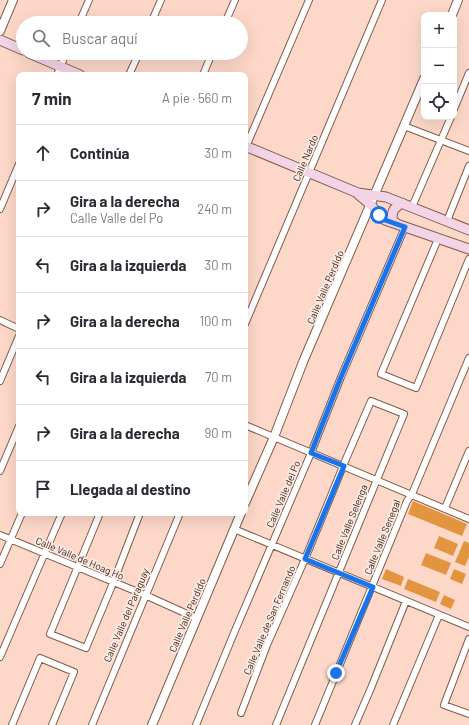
<!DOCTYPE html>
<html lang="es">
<meta charset="utf-8">
<style>
:root{--surface:#fff;--page:#f2f2f3;--text:#2b2b33;--muted:#7c7c81;--line:#e1e1e2}
body{margin:0;font-family:Barlow,sans-serif;background:var(--page);color:var(--text)}
.controls{position:absolute;right:12px;top:12px;display:grid;overflow:hidden;border-radius:8px;box-shadow:0 4px 16px #0002}
.controls button{width:36px;height:36px;display:grid;place-items:center;padding:0;border:0;border-bottom:1px solid var(--line);background:var(--surface);color:var(--text);font:20px sans-serif}
.stop{position:absolute;width:12px;height:12px;margin:-9px;border:3px solid #1a73e8;border-radius:50%;background:#fff}
.stop.end{background:#1a73e8;border-color:#fff;box-shadow:0 1px 4px #0008}
.list{margin:0;padding:0;list-style:none}
h2{display:flex;justify-content:space-between;align-items:center;height:52px;margin:0;padding:0 16px;font-size:17px}
h2 small{font-size:13px;font-weight:400;color:var(--muted)}
.list li{display:grid;grid-template-columns:26px 1fr auto;gap:12px;align-items:center;box-sizing:border-box;height:56px;padding:0 16px;border-top:1px solid var(--line)}
.list b{display:block;font-size:15px;white-space:nowrap}
.list p{margin:0;font-size:13px;white-space:nowrap;color:var(--muted)}
.list em{font-size:13px;font-style:normal;color:var(--muted)}
.icon{flex:none;width:22px;height:22px;fill:none;stroke:currentColor;stroke-width:2;stroke-linecap:round;stroke-linejoin:round}
.map{position:relative;flex:none;width:469px;height:725px;overflow:hidden}
.search{position:absolute;background:var(--surface);box-shadow:0 4px 16px #0002;left:16px;top:16px;width:232px;height:44px;display:flex;align-items:center;gap:10px;box-sizing:border-box;padding:0 14px;border-radius:22px;color:var(--muted);font-size:15px}
.panel{position:absolute;background:var(--surface);box-shadow:0 4px 16px #0002;left:16px;top:72px;width:232px;height:444px;border-radius:8px}
.map>svg:first-child{display:block}
.building{fill:#e3943f}
.lines{fill:none;stroke-linecap:round;stroke-linejoin:round}
.minor-casing{stroke:#815a49;stroke-width:8}
.tertiary-casing{stroke:#815a49;stroke-width:10}
.secondary-casing{stroke:#815a49;stroke-width:11}
.minor{stroke:#fff;stroke-width:6}
.tertiary{stroke:#fff;stroke-width:8}
.secondary{stroke:#f2d4e6;stroke-width:9}
.route{stroke:#1a73e8;stroke-width:5}
.labels{text-anchor:middle;stroke-width:3.5;stroke-linejoin:round;paint-order:stroke}
.street-label{font-size:10px;fill:#36251e;stroke:#fceae2}
</style>
<div class="map">
<svg width="469" height="725" viewBox="0 0 469 725">
<rect width="100%" height="100%" fill="#fdd8c9"/>
<path class="building" d="M413,501L467,524L462,536L408,514Z
M439,536L458,544L453,556L434,548Z
M464,541L469,543V557L465,566L455,562Z
M426,553L451,563L446,575L421,565Z
M386,569L404,577L401,586L382,579Z
M454,569L466,574L462,584L450,579Z
M408,579L440,592L436,602L404,589Z
M444,595L455,600L451,609L440,604Z"/>
<g class="lines">
<defs>
<path id="minor" d="M79,23L89,0
M151,23L161,0
M225,23L235,0
M57,75L66,53
M129,75L139,53
M203,75L212,53
M454,109L469,73
M404,126L469,151
M245,149L309,0
M412,207L451,117
M0,209L19,164
M447,221L469,166
M438,239L381,374L416,388L469,259
M0,320L19,329
M245,324L382,0
M0,381L19,336
M245,425L469,519
M0,471L19,426
M445,508L469,451
M100,513L50,634L86,648L113,583L140,513
M234,529L469,627
M0,535L145,595L196,618
M0,564L22,513
M469,639L444,705L469,714
M0,657L62,513
M241,713L267,645L305,559L346,459L371,401L404,414L276,725
M12,725L40,658L74,672L52,725
M92,725L180,513
M196,725L234,633L311,453L341,377L405,227
M315,725L407,501L412,494L469,358
M355,725L371,688L406,601
M393,725L439,615"/>
<path id="tertiary" d="M452,15L458,0
M0,31L13,0
M245,503L274,437L303,362L424,79
M152,725L241,513"/>
<path id="secondary" d="M0,40L23,50
M29,53L80,75
M245,146L358,193L386,197L469,230
M358,194L371,205L379,215L385,220L469,249
M397,224L392,220C392,210 394,208 402,203"/>
</defs>
<use href="#minor" class="minor-casing"/>
<use href="#tertiary" class="tertiary-casing"/>
<use href="#secondary" class="secondary-casing"/>
<use href="#minor" class="minor"/>
<use href="#tertiary" class="tertiary"/>
<use href="#secondary" class="secondary"/>
</g>
<g class="lines">
<path class="route" d="M336,673L373,587L305,559L344,466L311,453L341,377L405,227L385,220L379,215"/>
</g>
<g class="labels">
<g class="street-label">
<text transform="translate(305 158) rotate(-67)" y="4">Calle Nardo</text>
<text transform="translate(325 287) rotate(-67)" y="4">Calle Valle Perdido</text>
<text transform="translate(283 494) rotate(-67)" y="4">Calle Valle del Po</text>
<text transform="translate(349 522) rotate(-68)" y="4">Calle Valle Selenga</text>
<text transform="translate(382 537) rotate(-68)" y="4">Calle Valle Senegal</text>
<text transform="translate(80 558) rotate(23)" y="4">Calle Valle de Hoag Ho</text>
<text transform="translate(126 615) rotate(-67)" y="4">Calle Valle del Paraguay</text>
<text transform="translate(187 615) rotate(-67)" y="4">Calle Valle Perdido</text>
<text transform="translate(269 620) rotate(-67)" y="4">Calle Valle de San Fernando</text>
</g>
</g>
</svg>
<div class="controls">
<button>+</button>
<button>−</button>
<button><svg class="icon" aria-label="locate" viewBox="0 0 24 24"><circle cx="12" cy="12" r="6"/><path d="M12 2v4M12 18v4M2 12h4M18 12h4"/></svg></button>
</div>
<div class="stop" style="left:379px;top:215px"></div>
<div class="stop end" style="left:336px;top:673px"></div>
<div class="search"><svg class="icon" aria-label="search" viewBox="0 0 24 24"><circle cx="10" cy="10" r="6"/><path d="M15 15l6 6"/></svg>Buscar aquí</div>
<section class="panel">
<h2>7 min<small>A pie · 560 m</small></h2>
<ul class="list">
<li><svg class="icon" aria-label="ahead" viewBox="0 0 24 24"><path d="M12 20V5M6 11l6-6 6 6"/></svg><div><b>Continúa</b></div><em>30 m</em></li>
<li><svg class="icon" aria-label="right" viewBox="0 0 24 24"><path d="M7 20v-9h11M14 6l5 5-5 5"/></svg><div><b>Gira a la derecha</b><p>Calle Valle del Po</p></div><em>240 m</em></li>
<li><svg class="icon" aria-label="left" viewBox="0 0 24 24"><path d="M17 20v-9H6M10 6l-5 5 5 5"/></svg><div><b>Gira a la izquierda</b></div><em>30 m</em></li>
<li><svg class="icon" aria-label="right" viewBox="0 0 24 24"><path d="M7 20v-9h11M14 6l5 5-5 5"/></svg><div><b>Gira a la derecha</b></div><em>100 m</em></li>
<li><svg class="icon" aria-label="left" viewBox="0 0 24 24"><path d="M17 20v-9H6M10 6l-5 5 5 5"/></svg><div><b>Gira a la izquierda</b></div><em>70 m</em></li>
<li><svg class="icon" aria-label="right" viewBox="0 0 24 24"><path d="M7 20v-9h11M14 6l5 5-5 5"/></svg><div><b>Gira a la derecha</b></div><em>90 m</em></li>
<li><svg class="icon" aria-label="arrive" viewBox="0 0 24 24"><path d="M6 21V4h12l-3 4 3 4H6"/></svg><div><b>Llegada al destino</b></div></li>
</ul>
</section>
</div>
